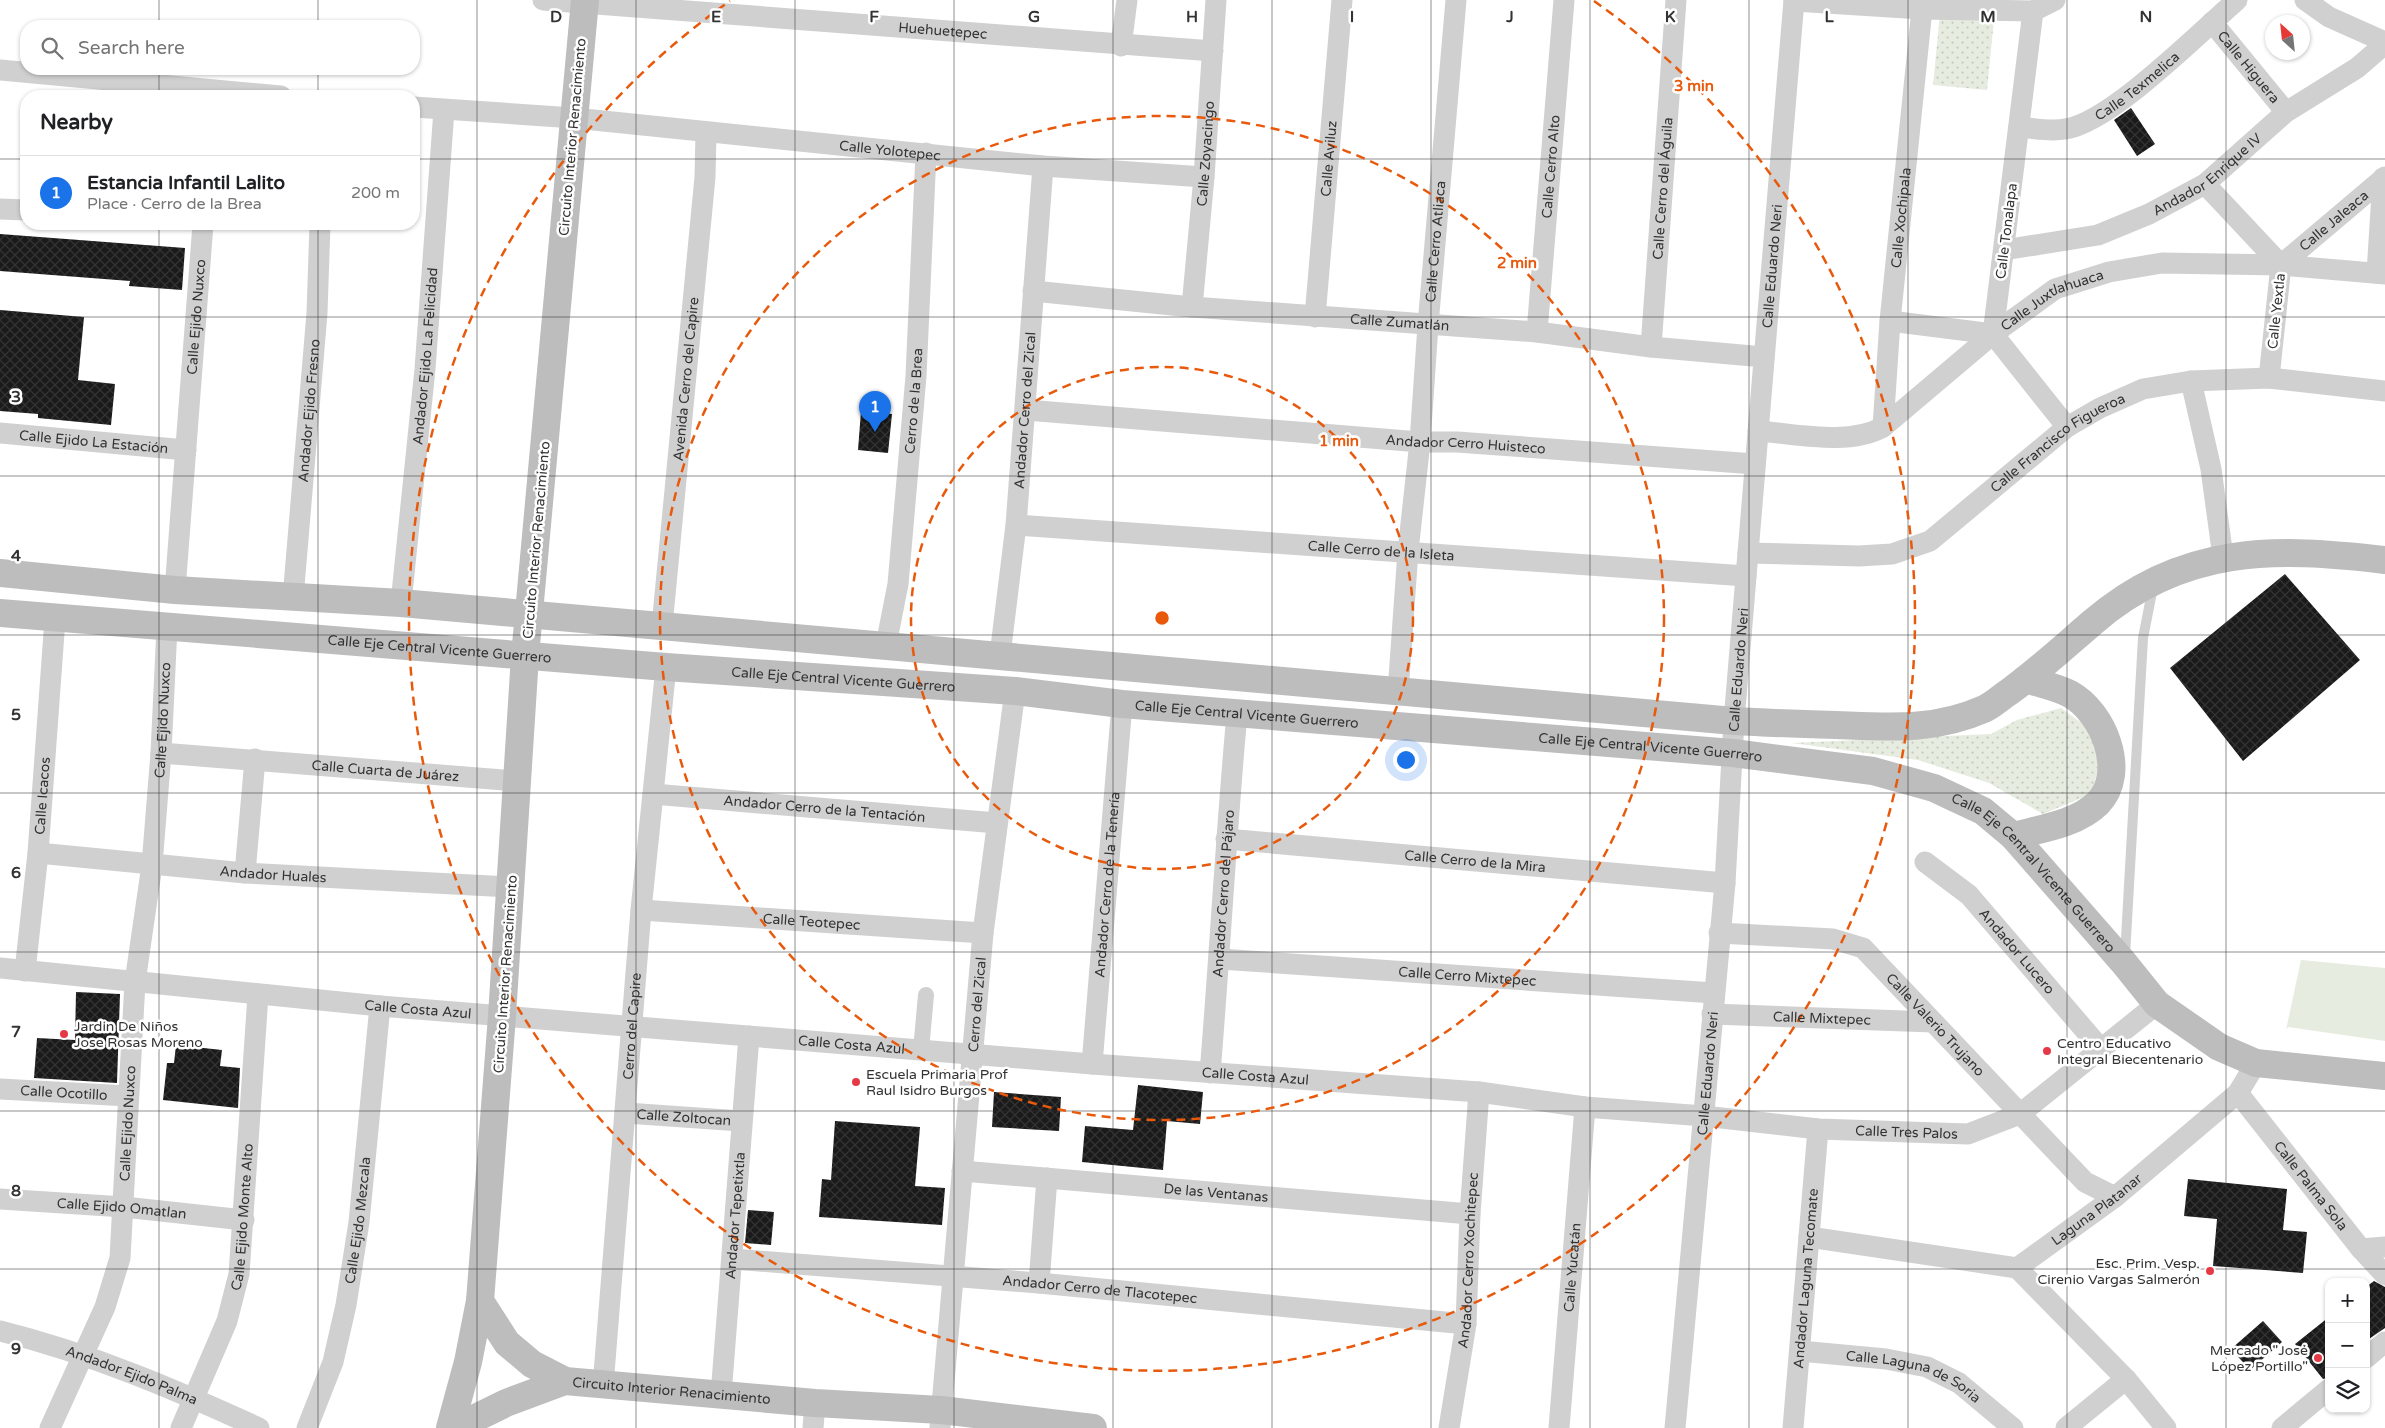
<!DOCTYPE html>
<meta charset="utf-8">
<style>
:root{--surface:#fff;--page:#f6f6f6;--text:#202124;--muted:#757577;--line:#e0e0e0;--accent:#1a73e8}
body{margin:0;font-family:"Varela Round",sans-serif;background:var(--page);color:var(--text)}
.controls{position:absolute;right:15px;bottom:15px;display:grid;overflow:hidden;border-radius:10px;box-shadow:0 1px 4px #0004}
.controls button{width:45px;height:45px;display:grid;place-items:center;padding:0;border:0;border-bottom:1px solid var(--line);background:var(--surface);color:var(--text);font:25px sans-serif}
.compass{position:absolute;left:2265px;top:15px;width:45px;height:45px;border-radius:50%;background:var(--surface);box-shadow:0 1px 4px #0004;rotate:333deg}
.you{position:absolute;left:1405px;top:759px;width:18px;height:18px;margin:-12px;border:4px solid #fff;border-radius:50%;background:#1a73e8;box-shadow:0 0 0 8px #1a73e833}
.badge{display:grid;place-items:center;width:32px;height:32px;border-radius:50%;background:var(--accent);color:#fff;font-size:16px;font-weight:700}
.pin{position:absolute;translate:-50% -41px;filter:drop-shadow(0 1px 2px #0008)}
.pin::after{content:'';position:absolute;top:26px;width:18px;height:15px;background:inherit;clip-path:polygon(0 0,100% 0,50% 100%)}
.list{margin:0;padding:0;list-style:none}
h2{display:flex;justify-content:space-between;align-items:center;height:65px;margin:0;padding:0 20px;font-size:21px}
h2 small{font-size:16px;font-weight:400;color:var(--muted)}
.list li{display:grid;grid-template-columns:32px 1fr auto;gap:15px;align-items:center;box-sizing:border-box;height:75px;padding:0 20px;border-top:1px solid var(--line)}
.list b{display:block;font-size:19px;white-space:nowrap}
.list p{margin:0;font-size:16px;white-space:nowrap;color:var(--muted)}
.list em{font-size:16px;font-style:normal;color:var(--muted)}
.icon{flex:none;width:28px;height:28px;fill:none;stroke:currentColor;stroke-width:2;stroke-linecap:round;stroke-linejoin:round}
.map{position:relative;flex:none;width:2385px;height:1428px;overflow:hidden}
.search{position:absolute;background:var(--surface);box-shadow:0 1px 4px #0004;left:20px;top:20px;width:400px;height:55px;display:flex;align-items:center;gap:12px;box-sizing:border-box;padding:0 18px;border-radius:20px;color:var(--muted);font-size:19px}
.panel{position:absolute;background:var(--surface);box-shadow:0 1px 4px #0004;left:20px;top:90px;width:400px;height:140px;border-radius:20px}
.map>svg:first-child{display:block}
.park{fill:url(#park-dots)}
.pitch{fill:#e6ecdf}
.building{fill:url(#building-cross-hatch)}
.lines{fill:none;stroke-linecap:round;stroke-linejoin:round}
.service{stroke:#d0d0d0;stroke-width:10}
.pedestrian{stroke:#d0d0d0;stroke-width:16}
.minor{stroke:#d0d0d0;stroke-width:21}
.secondary{stroke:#bdbdbd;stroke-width:28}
.grid{fill:none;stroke:#333;stroke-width:1;stroke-opacity:0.55}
.ring{fill:none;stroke:#e8590c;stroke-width:2.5;stroke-dasharray:9 6}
.poi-dot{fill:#e63946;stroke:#fff;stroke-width:2}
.labels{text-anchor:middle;stroke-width:5;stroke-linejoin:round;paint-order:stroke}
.street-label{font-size:14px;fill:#333;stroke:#fff}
.poi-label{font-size:14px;fill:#333;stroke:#fff;text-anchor:start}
.grid-label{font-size:16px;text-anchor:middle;font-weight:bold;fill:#333;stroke:#fff;stroke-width:5;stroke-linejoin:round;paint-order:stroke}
.centre{fill:#e8590c;stroke:#fff;stroke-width:2.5}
.ring-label{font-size:15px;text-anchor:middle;font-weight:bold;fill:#e8590c;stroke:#fff;stroke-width:5;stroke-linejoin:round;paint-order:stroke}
</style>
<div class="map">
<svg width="2385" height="1428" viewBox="0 0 2385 1428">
<defs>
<pattern id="park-dots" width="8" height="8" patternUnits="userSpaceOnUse" patternTransform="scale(1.25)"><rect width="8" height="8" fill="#e6ecdf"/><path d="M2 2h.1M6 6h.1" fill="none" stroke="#c6cbc0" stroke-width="1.8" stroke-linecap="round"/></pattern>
<pattern id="building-cross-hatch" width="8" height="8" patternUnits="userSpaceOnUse" patternTransform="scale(1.25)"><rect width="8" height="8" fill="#1a1a1a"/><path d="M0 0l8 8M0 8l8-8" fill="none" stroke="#333"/></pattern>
</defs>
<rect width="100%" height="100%" fill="#fff"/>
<path class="park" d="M1940,14L1994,19L1987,90L1933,85Z
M2061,708L2087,727L2100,763L2091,794L2043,814L1989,783L1918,760L1792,743L1991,734L2017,720Z"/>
<path class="pitch" d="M2301,960L2385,968V1041L2288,1027L2286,1030Z"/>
<path class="building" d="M2131,108L2155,144L2137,156L2114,120Z
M0,234L185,248L182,290L129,286L130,281L0,271Z
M0,310L84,317L78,380L115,384L111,425L38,418V414L0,411Z
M861,411L892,414L888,453L858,450Z
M2285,574L2360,660L2243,761L2170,668Z
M76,992L120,994L117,1083L34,1078L37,1038L75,1040Z
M176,1045L222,1050L220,1066L240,1068L238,1108L163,1100L167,1063H174Z
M1138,1085L1203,1092L1200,1124L1167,1121L1163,1170L1082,1162L1085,1126L1133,1130Z
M994,1092L1061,1097L1059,1131L992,1127Z
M835,1121L920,1127L915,1186L945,1188L942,1225L819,1217L822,1179L831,1180Z
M2188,1179L2287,1189L2283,1230L2307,1232L2303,1273L2213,1266L2217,1219L2184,1216Z
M748,1210L774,1212L771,1245L745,1243Z
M2374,1281L2385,1287V1328L2366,1341V1287Z
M2329,1317V1377L2323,1379L2295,1344Z
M2263,1321L2282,1342L2250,1370L2231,1349Z"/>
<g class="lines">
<path class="service" d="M2125,956L2143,638L2153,587"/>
<path class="pedestrian" d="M921,1050L926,995"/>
<g class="minor">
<path id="s1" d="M543,0L1213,51"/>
<path d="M2305,0L2329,17L2385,42"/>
<path d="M1794,1L1922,9L2033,11L2055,0"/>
<path d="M2033,11L1993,334L2067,427"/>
<path id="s2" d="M2212,22L2286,112"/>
<path d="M1121,46L1127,0"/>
<path d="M0,70L281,96"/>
<path id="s3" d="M414,107L574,118L1043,166L1204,177"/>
<path id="s4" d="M2019,127C2033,128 2050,132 2065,129C2110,123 2199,33 2237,0"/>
<path d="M2205,184L2281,265L2269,378"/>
<path d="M0,209L26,210"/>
<path id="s5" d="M2004,250L2098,235L2149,214L2205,184L2286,112L2357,68L2385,44"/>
<path id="s6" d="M2281,265L2385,177"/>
<path d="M2377,273L2383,178"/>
<path id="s7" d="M1033,291L1192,307L1537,332L1651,347L1764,357"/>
<path id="s8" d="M1192,307L1204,177L1216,0"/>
<path id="s9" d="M1315,317L1342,0"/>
<path d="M1890,321L1993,334"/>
<path id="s10" d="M1537,332L1564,0"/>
<path id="s11" d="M1651,347L1676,0"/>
<path d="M2191,381L2211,469L2223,557"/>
<path id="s12" d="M1026,410L1420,442H1457L1755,464"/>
<path id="s13" d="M1883,427L1890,321L1922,9"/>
<path id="s14" d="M1758,431C1797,434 1849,446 1883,427L1993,334L2055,289L2109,272L2162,263L2281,265L2385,274"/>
<path id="s15" d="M0,433L186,450"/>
<path id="s16" d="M1016,525L1746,576"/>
<path id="s17" d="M1748,553L1859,556L1892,554L1930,541L2067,427L2100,408L2143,389L2191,381L2269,378L2385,391"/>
<path id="s18" d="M175,590L203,224"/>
<path id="s19" d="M293,598L317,313L320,224"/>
<path id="s20" d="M401,603L425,369L444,110"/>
<path id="s21" d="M662,626L705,177L706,132"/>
<path id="s22" d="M886,645L898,584L916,376L926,153"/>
<path id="s23" d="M1000,655L1016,525L1043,166"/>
<path id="s24" d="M1398,692L1408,551L1420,442L1428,325L1456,0"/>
<path id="s25" d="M161,753L517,781"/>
<path id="s26" d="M653,794L997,823"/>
<path id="s27" d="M1226,839L1725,883"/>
<path id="s28" d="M38,853L245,873L510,887"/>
<path id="s29" d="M1925,862L1969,895L2101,1049"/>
<path d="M245,873L255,759"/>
<path id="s30" d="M641,910L983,933"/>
<path id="s31" d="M1719,933L1833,939L1863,948L2085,1182L2115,1197"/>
<path id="s32" d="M1220,959L1714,993"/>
<path id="s33" d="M0,968L380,1006L1092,1064L1479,1092L1585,1107L1704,1116L1818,1129L1968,1134L2020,1114L2157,1004"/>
<path id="s34" d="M25,971L38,853L55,619"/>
<path id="s35" d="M1712,1014L1933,1022"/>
<path id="s36" d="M1092,1064L1122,704"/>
<path id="s37" d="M1210,1073C1220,953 1226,833 1237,714"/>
<path id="s38" d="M0,1089L128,1096"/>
<path id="s39" d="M2238,1093L2361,1249L2385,1275"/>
<path id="s40" d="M626,1113L741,1121"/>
<path id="s41" d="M962,1171L1470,1214"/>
<path id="s42" d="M0,1199L124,1207L244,1220"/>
<path id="s43" d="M1809,1237L2017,1268L2115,1197L2238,1093L2256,1063"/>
<path d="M2361,1249L2385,1247"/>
<path id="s44" d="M733,1259L1039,1283L1466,1324"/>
<path d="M2017,1268L2126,1379L2166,1428"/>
<path d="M1039,1283L1047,1178"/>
<path id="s45" d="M0,1331C92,1354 174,1389 259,1428"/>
<path id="s46" d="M1800,1351L1886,1359L1927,1367L1959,1383L2013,1428"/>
<path d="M2366,1358L2385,1342"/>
<path id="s47" d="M603,1386L641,910L666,667"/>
<path id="s48" d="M721,1395L749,1036"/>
<path id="s49" d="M50,1428L105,1307L120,1258L135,982L152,865L161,753L167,627"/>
<path id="s50" d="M181,1428L227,1321L239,1274L258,995"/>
<path id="s51" d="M307,1428L333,1362L346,1305L359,1222L380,1006"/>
<path d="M813,1428L815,1403"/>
<path id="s52" d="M940,1428L983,933L1015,691"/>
<path id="s53" d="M1449,1428L1466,1324L1470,1214L1479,1092"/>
<path id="s54" d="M1559,1428L1585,1107"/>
<path id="s55" d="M1675,1428L1725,883L1734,721L1794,0"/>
<path id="s56" d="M1793,1428L1818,1129"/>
<path d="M2066,1428L2126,1379"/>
<path d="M2282,1428L2329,1389"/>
</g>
<g class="secondary">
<path id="s57" d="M585,0L525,656L502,1016L480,1301L507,1343L532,1364L565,1381L815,1403L941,1410L1093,1428"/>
<path d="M0,573L175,590L401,603L1734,721C1768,723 1802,724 1836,725C1890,727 1934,731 1984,709C1993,705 2001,697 2009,692C2039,670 2066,645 2093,622C2182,545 2275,547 2385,560"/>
<path id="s58" d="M0,613L666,667L1015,691L1122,704L1733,753L1873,771L1934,788L1983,811L2013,836L2124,963L2157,1004L2219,1047L2256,1063L2385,1076"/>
<path d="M2013,836C2040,829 2077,824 2098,803C2128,772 2103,712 2070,694C2057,687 2040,684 2026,679"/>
<path d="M450,1428L468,1362L480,1301"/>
<path d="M455,1428L506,1403L565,1381"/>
</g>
</g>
<path class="grid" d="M159,0V26M318,0V26M477,0V1428M636,0V1428M795,0V1428M954,0V1428M1113,0V1428M1272,0V1428M1431,0V1428M1590,0V1428M1749,0V1428M1908,0V1428M2067,0V1428M2226,0V1428M159,69V96M318,69V96M0,159H26M414,159H2385M159,224V1428M318,224V1428M0,317H2385M0,476H2385M0,635H2385M0,793H2385M0,952H2385M0,1111H2385M0,1269H2385"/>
<g class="ring">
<circle cx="1162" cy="618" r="251"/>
<circle cx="1162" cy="618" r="502"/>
<path d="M1594 1A753 753 0 1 1 730 1"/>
</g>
<g class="poi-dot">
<circle cx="64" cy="1034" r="5"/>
<circle cx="2047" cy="1051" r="5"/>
<circle cx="856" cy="1082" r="5"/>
<circle cx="2210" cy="1271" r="5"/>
<circle cx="2318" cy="1358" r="5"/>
</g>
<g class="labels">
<g class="street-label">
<text dy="5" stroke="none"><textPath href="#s1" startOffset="401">Huehuetepec</textPath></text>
<text dy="5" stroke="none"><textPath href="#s2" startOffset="58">Calle Higuera</textPath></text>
<text dy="5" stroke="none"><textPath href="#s4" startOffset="131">Calle Texmelica</textPath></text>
<text transform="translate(572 137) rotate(-85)" y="5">Circuito Interior Renacimiento</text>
<text dy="5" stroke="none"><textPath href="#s3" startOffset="478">Calle Yolotepec</textPath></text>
<text dy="5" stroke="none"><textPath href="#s8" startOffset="154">Calle Zoyacingo</textPath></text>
<text dy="5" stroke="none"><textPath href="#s9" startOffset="159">Calle Aviluz</textPath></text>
<text dy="5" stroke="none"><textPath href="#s10" startOffset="166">Calle Cerro Alto</textPath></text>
<text dy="5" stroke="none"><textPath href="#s5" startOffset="221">Andador Enrique IV</textPath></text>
<text dy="5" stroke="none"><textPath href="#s11" startOffset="159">Calle Cerro del Águila</textPath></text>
<text dy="5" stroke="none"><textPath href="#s13" startOffset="210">Calle Xochipala</textPath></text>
<text dy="5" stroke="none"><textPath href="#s6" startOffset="69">Calle Jaleaca</textPath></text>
<text transform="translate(2006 231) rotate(-83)" y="5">Calle Tonalapa</text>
<text dy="5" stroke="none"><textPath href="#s24" startOffset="452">Calle Cerro Atliaca</textPath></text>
<text dy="5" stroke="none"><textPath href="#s55" startOffset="1166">Calle Eduardo Neri</textPath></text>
<text dy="5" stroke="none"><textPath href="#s14" startOffset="340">Calle Juxtlahuaca</textPath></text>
<text transform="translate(2276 311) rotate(-84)" y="5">Calle Yextla</text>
<text dy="5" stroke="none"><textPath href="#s18" startOffset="274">Calle Ejido Nuxco</textPath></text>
<text dy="5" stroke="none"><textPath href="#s7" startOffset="368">Calle Zumatlán</textPath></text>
<text dy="5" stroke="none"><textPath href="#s20" startOffset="248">Andador Ejido La Felicidad</textPath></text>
<text dy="5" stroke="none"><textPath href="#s21" startOffset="248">Avenida Cerro del Capire</textPath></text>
<text dy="5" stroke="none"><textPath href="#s22" startOffset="246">Cerro de la Brea</textPath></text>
<text dy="5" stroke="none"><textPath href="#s19" startOffset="188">Andador Ejido Fresno</textPath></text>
<text dy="5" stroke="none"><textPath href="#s23" startOffset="246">Andador Cerro del Zical</textPath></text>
<text dy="5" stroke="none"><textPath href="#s15" startOffset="94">Calle Ejido La Estación</textPath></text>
<text dy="5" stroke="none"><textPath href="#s12" startOffset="441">Andador Cerro Huisteco</textPath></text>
<text dy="5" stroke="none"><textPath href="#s17" startOffset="346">Calle Francisco Figueroa</textPath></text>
<text transform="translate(536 540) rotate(-85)" y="5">Circuito Interior Renacimiento</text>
<text dy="5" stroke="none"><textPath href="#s16" startOffset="366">Calle Cerro de la Isleta</textPath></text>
<text dy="5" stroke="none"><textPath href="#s58" startOffset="441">Calle Eje Central Vicente Guerrero</textPath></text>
<text dy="5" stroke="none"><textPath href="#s55" startOffset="761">Calle Eduardo Neri</textPath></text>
<text dy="5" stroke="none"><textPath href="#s58" startOffset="846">Calle Eje Central Vicente Guerrero</textPath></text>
<text dy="5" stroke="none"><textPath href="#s58" startOffset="1251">Calle Eje Central Vicente Guerrero</textPath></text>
<text dy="5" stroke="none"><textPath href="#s49" startOffset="724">Calle Ejido Nuxco</textPath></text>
<text dy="5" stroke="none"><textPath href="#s58" startOffset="1656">Calle Eje Central Vicente Guerrero</textPath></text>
<text dy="5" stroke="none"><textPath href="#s25" startOffset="225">Calle Cuarta de Juárez</textPath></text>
<text dy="5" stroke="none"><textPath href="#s34" startOffset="176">Calle Icacos</textPath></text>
<text dy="5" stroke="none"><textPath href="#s26" startOffset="172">Andador Cerro de la Tentación</textPath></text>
<text dy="5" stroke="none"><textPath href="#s27" startOffset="250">Calle Cerro de la Mira</textPath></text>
<text dy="5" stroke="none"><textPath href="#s28" startOffset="236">Andador Huales</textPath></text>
<text dy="5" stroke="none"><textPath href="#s58" startOffset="2076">Calle Eje Central Vicente Guerrero</textPath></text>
<text dy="5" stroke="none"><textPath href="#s36" startOffset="180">Andador Cerro de la Tenería</textPath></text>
<text dy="5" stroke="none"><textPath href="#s37" startOffset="180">Andador Cerro del Pájaro</textPath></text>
<text dy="5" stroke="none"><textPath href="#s30" startOffset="171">Calle Teotepec</textPath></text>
<text dy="5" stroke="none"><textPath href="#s29" startOffset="129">Andador Lucero</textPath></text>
<text transform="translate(505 974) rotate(-86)" y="5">Circuito Interior Renacimiento</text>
<text dy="5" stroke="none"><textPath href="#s32" startOffset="248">Calle Cerro Mixtepec</textPath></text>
<text dy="5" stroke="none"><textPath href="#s52" startOffset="425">Cerro del Zical</textPath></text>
<text dy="5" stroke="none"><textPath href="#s33" startOffset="420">Calle Costa Azul</textPath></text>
<text dy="5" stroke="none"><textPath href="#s35" startOffset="110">Calle Mixtepec</textPath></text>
<text dy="5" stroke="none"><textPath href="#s31" startOffset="251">Calle Valerio Trujano</textPath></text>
<text dy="5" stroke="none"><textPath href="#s47" startOffset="361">Cerro del Capire</textPath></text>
<text dy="5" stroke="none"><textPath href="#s33" startOffset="855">Calle Costa Azul</textPath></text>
<text dy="5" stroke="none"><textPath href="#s55" startOffset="356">Calle Eduardo Neri</textPath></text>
<text dy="5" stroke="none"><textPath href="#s33" startOffset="1260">Calle Costa Azul</textPath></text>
<text dy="5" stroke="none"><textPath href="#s38" startOffset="64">Calle Ocotillo</textPath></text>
<text dy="5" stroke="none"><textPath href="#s40" startOffset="58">Calle Zoltocan</textPath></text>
<text dy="5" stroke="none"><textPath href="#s49" startOffset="319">Calle Ejido Nuxco</textPath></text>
<text dy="5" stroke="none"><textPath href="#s33" startOffset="1914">Calle Tres Palos</textPath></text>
<text dy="5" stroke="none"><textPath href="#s39" startOffset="118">Calle Palma Sola</textPath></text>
<text dy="5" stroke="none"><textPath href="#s41" startOffset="255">De las Ventanas</textPath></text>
<text dy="5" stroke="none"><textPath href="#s42" startOffset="122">Calle Ejido Omatlan</textPath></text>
<text dy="5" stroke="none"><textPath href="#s43" startOffset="309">Laguna Platanar</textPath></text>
<text dy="5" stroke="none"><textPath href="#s48" startOffset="180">Andador Tepetixtla</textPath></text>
<text dy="5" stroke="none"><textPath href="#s50" startOffset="222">Calle Ejido Monte Alto</textPath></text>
<text dy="5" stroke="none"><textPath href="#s51" startOffset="215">Calle Ejido Mezcala</textPath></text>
<text dy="5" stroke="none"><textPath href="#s53" startOffset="169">Andador Cerro Xochitepec</textPath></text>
<text dy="5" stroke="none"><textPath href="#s54" startOffset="161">Calle Yucatán</textPath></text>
<text dy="5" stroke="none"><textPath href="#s56" startOffset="150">Andador Laguna Tecomate</textPath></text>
<text dy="5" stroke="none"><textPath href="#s44" startOffset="368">Andador Cerro de Tlacotepec</textPath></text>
<text dy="5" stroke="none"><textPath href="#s45" startOffset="139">Andador Ejido Palma</textPath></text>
<text dy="5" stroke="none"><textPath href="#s46" startOffset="118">Calle Laguna de Soria</textPath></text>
<text dy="5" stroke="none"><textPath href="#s57" startOffset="1532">Circuito Interior Renacimiento</textPath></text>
</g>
<g class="poi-label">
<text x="74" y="1031">Jardin De Niños<tspan x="74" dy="16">Jose Rosas Moreno</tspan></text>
<text x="2057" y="1048">Centro Educativo<tspan x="2057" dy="16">Integral Biecentenario</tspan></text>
<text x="866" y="1079">Escuela Primaria Prof<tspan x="866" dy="16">Raul Isidro Burgos</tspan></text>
<text x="2200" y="1268" text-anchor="end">Esc. Prim. Vesp.<tspan x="2200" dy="16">Cirenio Vargas Salmerón</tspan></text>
<text x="2308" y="1355" text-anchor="end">Mercado "José<tspan x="2308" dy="16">López Portillo"</tspan></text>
</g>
</g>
<g class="grid-label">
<text x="556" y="22">D</text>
<text x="716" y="22">E</text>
<text x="874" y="22">F</text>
<text x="1034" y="22">G</text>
<text x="1192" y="22">H</text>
<text x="1352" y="22">I</text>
<text x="1510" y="22">J</text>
<text x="1670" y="22">K</text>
<text x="1829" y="22">L</text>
<text x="1988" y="22">M</text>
<text x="2146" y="22">N</text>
<text x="16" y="402">3</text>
<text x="16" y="561">4</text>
<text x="16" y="720">5</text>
<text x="16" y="878">6</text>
<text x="16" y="1037">7</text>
<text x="16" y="1196">8</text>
<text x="16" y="1354">9</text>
</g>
<circle cx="1162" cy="618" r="8" class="centre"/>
<g class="ring-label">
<text x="1694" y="91">3 min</text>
<text x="1517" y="268">2 min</text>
<text x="1339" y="446">1 min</text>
</g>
</svg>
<div class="controls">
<button>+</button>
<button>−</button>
<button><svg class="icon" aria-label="layers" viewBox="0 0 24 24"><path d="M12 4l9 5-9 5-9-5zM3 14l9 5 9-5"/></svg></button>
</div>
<svg class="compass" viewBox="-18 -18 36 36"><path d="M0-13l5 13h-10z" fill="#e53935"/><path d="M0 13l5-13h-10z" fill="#757577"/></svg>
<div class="you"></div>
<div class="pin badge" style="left:875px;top:432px">1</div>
<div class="search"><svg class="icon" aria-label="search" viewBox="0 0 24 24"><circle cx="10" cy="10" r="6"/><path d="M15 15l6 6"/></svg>Search here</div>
<section class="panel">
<h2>Nearby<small></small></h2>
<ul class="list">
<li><span class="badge">1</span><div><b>Estancia Infantil Lalito</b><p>Place · Cerro de la Brea</p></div><em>200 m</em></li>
</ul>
</section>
</div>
